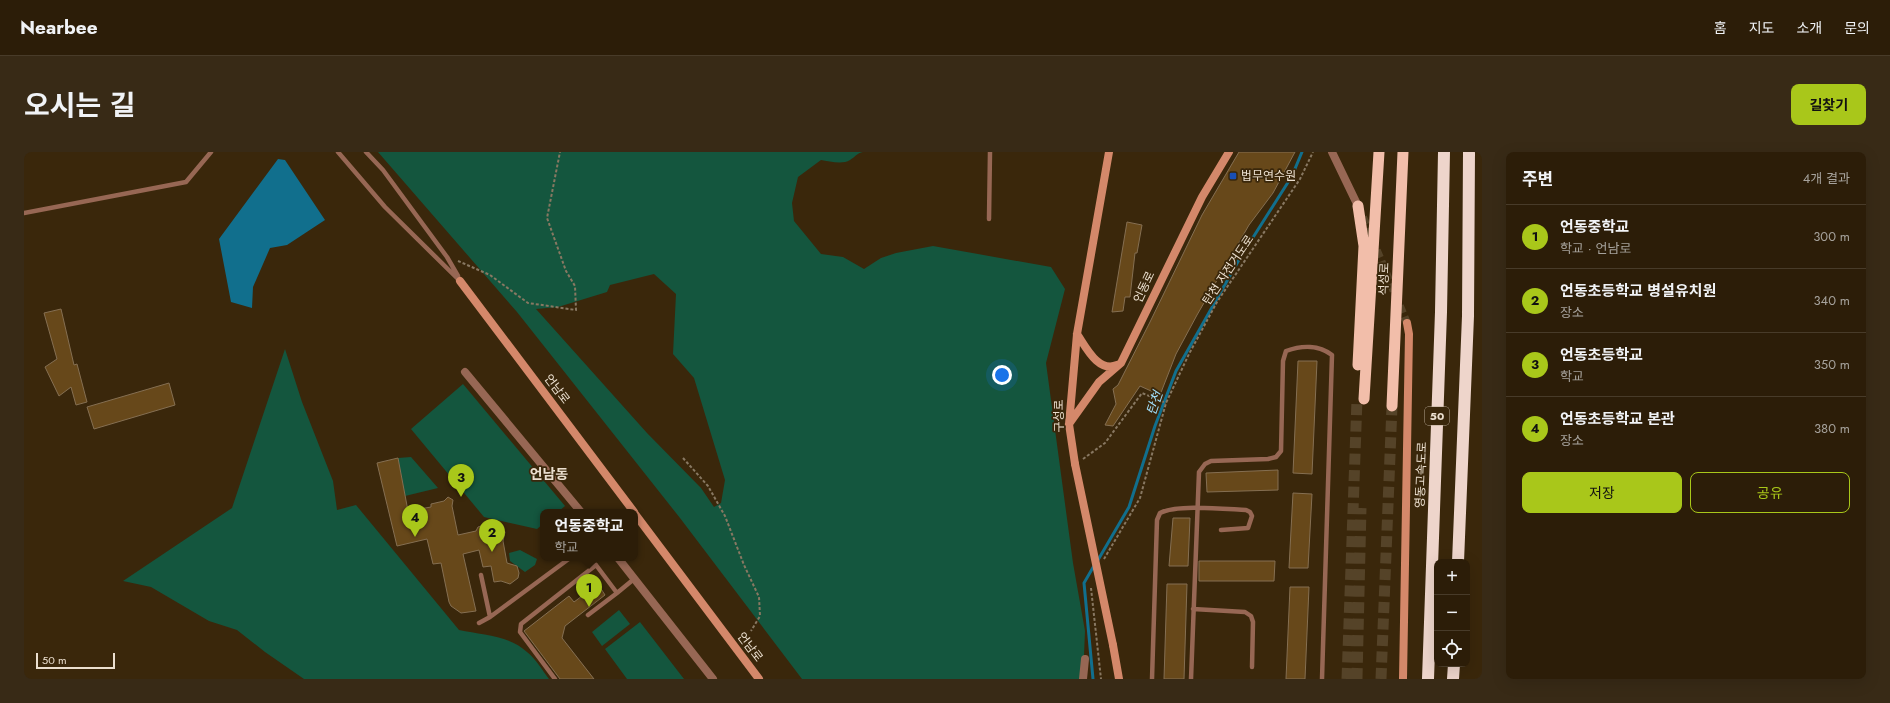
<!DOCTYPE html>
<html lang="ko">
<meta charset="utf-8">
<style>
:root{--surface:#2c1d08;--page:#382a16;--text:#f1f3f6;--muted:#a6a29c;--line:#483b29;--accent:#a9c71a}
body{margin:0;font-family:Jost,"Noto Sans KR",sans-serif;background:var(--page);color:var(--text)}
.controls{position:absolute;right:12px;bottom:12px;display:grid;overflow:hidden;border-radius:8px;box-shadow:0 4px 16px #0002}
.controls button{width:36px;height:36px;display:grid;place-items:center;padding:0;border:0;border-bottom:1px solid var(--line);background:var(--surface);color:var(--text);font:20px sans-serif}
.scale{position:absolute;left:12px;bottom:10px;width:79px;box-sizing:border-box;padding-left:4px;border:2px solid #ebdfcf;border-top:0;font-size:11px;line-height:14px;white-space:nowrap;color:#ebdfcf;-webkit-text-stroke:3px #3a270b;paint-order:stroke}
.you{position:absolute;left:978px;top:223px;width:14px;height:14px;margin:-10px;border:3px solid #fff;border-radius:50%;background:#1a73e8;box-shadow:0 0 0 6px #1a73e833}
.badge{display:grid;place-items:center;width:26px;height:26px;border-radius:50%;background:var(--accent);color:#111;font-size:13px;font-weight:700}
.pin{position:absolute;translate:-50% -33px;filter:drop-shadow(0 1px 2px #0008)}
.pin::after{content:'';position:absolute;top:21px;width:14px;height:12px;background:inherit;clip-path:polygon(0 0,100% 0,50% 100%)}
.popup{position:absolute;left:516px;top:357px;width:98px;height:52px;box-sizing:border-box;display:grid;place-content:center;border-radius:8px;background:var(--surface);filter:drop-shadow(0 1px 3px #0005);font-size:13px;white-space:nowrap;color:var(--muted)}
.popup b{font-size:15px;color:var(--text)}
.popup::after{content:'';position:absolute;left:50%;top:100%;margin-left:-8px;border:8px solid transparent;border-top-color:var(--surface)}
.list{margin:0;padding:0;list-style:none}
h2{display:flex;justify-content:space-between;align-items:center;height:52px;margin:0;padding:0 16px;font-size:17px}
h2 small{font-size:13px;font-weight:400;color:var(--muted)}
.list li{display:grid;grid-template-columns:26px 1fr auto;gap:12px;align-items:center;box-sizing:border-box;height:64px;padding:0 16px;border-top:1px solid var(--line)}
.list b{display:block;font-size:15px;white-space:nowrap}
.list p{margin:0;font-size:13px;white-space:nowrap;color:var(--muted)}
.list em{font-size:13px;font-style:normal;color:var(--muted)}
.actions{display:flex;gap:8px;padding:12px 16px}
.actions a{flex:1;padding:9px 0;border:1px solid var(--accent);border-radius:8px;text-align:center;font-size:14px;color:var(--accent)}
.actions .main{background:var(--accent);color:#111}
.icon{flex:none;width:22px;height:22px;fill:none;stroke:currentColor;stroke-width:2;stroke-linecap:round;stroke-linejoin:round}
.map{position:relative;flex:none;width:1458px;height:527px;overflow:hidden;border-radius:8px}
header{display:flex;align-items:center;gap:24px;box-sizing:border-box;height:56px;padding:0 20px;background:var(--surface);border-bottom:1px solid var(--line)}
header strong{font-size:19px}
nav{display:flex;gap:22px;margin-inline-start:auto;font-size:14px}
.intro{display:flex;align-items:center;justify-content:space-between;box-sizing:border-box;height:96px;padding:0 24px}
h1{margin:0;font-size:28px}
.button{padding:10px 18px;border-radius:8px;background:var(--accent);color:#111;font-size:14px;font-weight:700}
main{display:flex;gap:24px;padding:0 24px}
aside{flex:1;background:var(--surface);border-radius:8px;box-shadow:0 4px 16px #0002}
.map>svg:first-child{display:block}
.green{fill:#14563e;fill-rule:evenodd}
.water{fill:#116f8d}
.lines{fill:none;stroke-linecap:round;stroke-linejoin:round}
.stream{stroke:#116f8d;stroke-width:3}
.building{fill:#67481a;stroke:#856f52}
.secondary-tunnel{stroke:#554328;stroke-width:8;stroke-dasharray:8 4;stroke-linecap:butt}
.trunk-tunnel{stroke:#554328;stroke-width:11;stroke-dasharray:11 5.5;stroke-linecap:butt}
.path{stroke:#887862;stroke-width:2;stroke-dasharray:3 2;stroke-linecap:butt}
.service{stroke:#976754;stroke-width:4.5}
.minor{stroke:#976754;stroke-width:8}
.tertiary{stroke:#976754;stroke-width:8}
.secondary{stroke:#d4886a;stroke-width:8}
.trunk{stroke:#f2beaa;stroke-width:11}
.motorway{stroke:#eed5cb;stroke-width:12}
.secondary-bridge{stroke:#d4886a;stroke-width:8}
.transit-dot{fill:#1a4fb4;stroke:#3a270b;stroke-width:1.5}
.labels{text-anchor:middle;stroke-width:3.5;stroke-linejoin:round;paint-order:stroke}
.shield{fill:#3a270b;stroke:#b6a894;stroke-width:1}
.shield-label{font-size:11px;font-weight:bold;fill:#ebdfcf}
.poi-label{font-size:12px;fill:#ebdfcf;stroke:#3a270b;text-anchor:start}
.street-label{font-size:12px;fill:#ebdfcf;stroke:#3a270b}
.water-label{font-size:13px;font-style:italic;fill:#a1dffb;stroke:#3a270b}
.quarter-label{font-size:14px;font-weight:bold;fill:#ebdfcf;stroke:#3a270b}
</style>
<header>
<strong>Nearbee</strong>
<nav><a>홈</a><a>지도</a><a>소개</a><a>문의</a></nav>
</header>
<div class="intro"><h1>오시는 길</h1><a class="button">길찾기</a></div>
<main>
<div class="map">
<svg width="1458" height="527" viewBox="0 0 1458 527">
<rect width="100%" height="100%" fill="#3a270b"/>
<path class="green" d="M354,0H839C833,1 831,5 826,8C818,13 805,9 797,8L774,25L768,51L770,69L797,102L819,105L840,117L857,106L872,101L909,94L1027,115L1041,137L1022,211L1049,411L1061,479L1059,527H778L656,366L493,160ZM630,122L652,142L649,202L670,226L701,328L697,351L690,355L677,336L623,281L512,157L534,155L583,140L586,133Z
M261,197L278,250L309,329L313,358L332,353L435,478C458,483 485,483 503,500C512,507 518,518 525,527H280L241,500L213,478L185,469L127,435L99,429L208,356Z
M439,232L541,354L534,360H519V372L513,377L460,365L387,277Z
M387,305L414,336L381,344L374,306Z
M496,398L513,407L511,413L501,420L486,409L485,401Z
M595,458L606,472L578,494L568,480Z
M616,470L660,527H603L581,497Z"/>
<path class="water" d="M254,7L261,8L301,68L263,93L246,96L229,135L228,156L207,150L195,87Z"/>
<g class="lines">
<path class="stream" d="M1074,408L1105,355L1131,274L1152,219L1216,106L1268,24L1278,0
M1069,527L1060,431L1071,412"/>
</g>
<path class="building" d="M1215,0H1271L1249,41L1225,73L1173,163L1152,202L1136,243L1116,234L1089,274L1081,273L1092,252L1089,237L1094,233L1126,170L1178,63Z
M1103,70L1118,73L1113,101H1111L1106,145H1101L1099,159L1088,160Z
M37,157L50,213L53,212L63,250L52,253L47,235L35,244L21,215L33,207L20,161Z
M1274,209H1293L1288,322L1269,321Z
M145,231L151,253L70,277L63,255Z
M374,306L384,359L407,355V352L420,349L424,345L429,348L428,354L434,383L452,379L454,375L465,371L474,372L478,376L481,380L479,389L483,411L493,414L495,421L494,426L486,432L477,429L470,430L467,414L459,415L455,398L439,402L452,459L437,461L427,454L425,450L417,411L409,412L403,387L373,394L353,311Z
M1254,318V338L1183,340L1182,321Z
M1269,341L1288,342L1284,416H1265Z
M1149,366H1166L1164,414H1145Z
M1175,409H1251L1250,429H1175Z
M574,432L581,443L541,474L538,486L570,527H536L500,479L545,444L550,450Z
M1143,432H1163L1160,527H1140Z
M1266,435H1285L1281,527H1262Z"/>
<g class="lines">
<path class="secondary-tunnel" d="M1339,65L1383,171"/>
<path class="trunk-tunnel" d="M1323,527L1333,247
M1333,527L1337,356
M1357,527L1368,254"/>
<path class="path" d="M434,109L466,123L504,151L552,158L551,134L542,119L523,66L536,0
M659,306L684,334L701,364L720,413L735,445L736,464L727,479
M1059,307L1081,291L1118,241L1142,251
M1080,407L1116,346L1142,251L1165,202L1193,150L1276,27L1289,0
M1067,436L1077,527"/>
<path class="service" d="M314,0L361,55L436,129
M342,0L359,18L423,105L434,124
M0,61L162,30L187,0
M965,67L966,0
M457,423L466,465
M1169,457L1221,460L1227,464L1229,470L1228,515
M564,463L593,441
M455,471L466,465L546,406
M531,527L496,480L497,472L572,413L593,441L610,427
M1128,527L1133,368L1136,361C1153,352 1201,357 1222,358L1226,360L1228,364L1224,376L1197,378
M1167,527L1175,320L1181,312L1187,309L1244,307L1252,305L1257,299L1259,209L1262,199C1278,193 1295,193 1308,203L1298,527"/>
<path class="minor" d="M441,220L557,360
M594,406L689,527
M1059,527L1061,507"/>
<path class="tertiary" d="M1308,0L1334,54"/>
<path class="secondary" d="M436,129L610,360
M1053,182C1062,195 1074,221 1093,213
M1045,272L1075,230L1097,211L1178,45L1205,0
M1051,312L1045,272L1053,182L1085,0
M611,362L735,527
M1089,493L1095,527
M1379,527L1385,182L1383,171"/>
<path class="trunk" d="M1334,213L1340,94L1334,54
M1340,247L1355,0
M1368,254L1379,0"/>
<path class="motorway" d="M1434,410L1444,164L1445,0
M1404,527L1417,160L1420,0
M1429,527L1430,512"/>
<path class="secondary-bridge" d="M1051,312L1089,493"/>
</g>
<rect class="transit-dot" x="1205" y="20" width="8" height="8" rx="2"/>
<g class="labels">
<rect class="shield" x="1401" y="255" width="24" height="18" rx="3"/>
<g class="shield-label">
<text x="1413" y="268">50</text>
</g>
<g class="poi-label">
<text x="1217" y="28">법무연수원</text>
</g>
<g class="street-label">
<text transform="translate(1204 118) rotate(-56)" y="4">탄천 자전거도로</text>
<text transform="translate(1360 127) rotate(-88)" y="4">석성로</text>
<text transform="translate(1120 135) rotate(-65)" y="4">언동로</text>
<text transform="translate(533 237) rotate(53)" y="4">언남로</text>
<text transform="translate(1035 264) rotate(-90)" y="4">구성로</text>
<text transform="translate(1397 323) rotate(-88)" y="4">영동고속도로</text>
<text transform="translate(726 495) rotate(53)" y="4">언남로</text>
</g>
<g class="water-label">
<text transform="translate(1130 251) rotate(-71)" y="5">탄천</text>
</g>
<g class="quarter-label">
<text x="525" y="327">언남동</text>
</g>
</g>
</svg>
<div class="controls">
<button>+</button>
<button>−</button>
<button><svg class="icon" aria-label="locate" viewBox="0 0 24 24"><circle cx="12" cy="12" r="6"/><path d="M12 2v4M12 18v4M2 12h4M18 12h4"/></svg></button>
</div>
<div class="scale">50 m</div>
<div class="you"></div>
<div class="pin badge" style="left:565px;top:455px">1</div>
<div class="popup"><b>언동중학교</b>학교</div>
<div class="pin badge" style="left:468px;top:400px">2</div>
<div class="pin badge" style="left:437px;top:345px">3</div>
<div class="pin badge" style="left:391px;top:385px">4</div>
</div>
<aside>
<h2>주변<small>4개 결과</small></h2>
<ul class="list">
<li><span class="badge">1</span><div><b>언동중학교</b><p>학교 · 언남로</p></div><em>300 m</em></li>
<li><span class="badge">2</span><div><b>언동초등학교 병설유치원</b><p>장소</p></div><em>340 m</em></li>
<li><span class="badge">3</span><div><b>언동초등학교</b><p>학교</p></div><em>350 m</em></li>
<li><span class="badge">4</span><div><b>언동초등학교 본관</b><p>장소</p></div><em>380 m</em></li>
</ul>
<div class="actions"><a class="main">저장</a><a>공유</a></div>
</aside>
</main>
